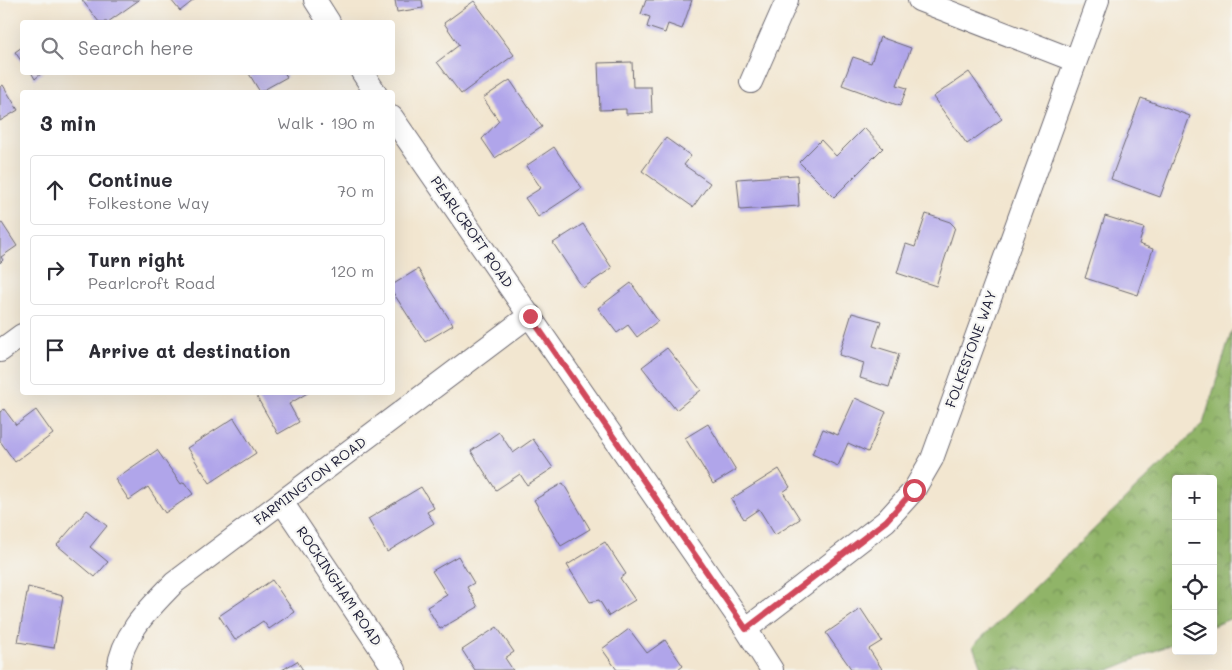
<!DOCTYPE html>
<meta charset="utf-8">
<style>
:root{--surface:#fff;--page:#f2f2f3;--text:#2b2b33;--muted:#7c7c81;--line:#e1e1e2}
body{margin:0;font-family:Mali,sans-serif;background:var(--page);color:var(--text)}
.controls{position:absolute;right:15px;bottom:15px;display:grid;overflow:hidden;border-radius:5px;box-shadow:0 5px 20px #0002}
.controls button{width:45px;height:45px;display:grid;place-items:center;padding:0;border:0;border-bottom:1px solid var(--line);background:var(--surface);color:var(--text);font:25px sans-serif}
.stop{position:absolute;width:15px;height:15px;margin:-11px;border:4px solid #d1495b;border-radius:50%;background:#fff}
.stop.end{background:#d1495b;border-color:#fff;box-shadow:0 1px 5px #0008}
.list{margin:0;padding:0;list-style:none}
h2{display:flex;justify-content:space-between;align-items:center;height:65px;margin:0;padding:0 20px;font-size:21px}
h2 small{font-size:16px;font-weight:400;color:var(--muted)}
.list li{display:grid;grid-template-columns:32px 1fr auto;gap:15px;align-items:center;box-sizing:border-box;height:70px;margin:0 10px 10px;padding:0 10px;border:1px solid var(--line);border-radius:5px}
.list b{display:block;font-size:19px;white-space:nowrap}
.list p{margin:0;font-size:16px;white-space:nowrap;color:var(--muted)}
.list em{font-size:16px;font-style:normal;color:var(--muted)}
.icon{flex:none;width:28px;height:28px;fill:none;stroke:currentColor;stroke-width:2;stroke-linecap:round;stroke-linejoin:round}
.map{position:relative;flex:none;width:1232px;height:670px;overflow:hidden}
.search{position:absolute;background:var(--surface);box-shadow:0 5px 20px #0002;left:20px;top:20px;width:375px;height:55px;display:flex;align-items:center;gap:12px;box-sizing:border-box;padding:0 18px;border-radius:5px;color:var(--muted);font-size:19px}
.panel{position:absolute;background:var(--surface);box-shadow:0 5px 20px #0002;left:20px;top:90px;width:375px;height:305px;border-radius:5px}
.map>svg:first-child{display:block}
.forest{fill:url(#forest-crowns);stroke:#596b52}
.building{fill:#b0a5ea}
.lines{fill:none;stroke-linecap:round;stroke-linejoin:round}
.street-casing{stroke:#6b676f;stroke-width:24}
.street{stroke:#fff;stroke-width:22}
.route{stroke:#d1495b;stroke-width:6}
.labels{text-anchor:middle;stroke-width:4.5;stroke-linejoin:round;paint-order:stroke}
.street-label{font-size:14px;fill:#22223b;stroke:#f6f6f2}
</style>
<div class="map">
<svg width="1232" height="670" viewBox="0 0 1232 670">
<defs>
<pattern id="forest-crowns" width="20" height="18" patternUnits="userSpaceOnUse" patternTransform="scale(1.25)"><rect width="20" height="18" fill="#90b468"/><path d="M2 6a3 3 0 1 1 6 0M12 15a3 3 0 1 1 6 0" fill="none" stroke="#759257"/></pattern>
</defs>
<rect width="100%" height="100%" fill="#f6f6f2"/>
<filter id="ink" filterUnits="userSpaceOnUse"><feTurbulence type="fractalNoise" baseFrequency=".02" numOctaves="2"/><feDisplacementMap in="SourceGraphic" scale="10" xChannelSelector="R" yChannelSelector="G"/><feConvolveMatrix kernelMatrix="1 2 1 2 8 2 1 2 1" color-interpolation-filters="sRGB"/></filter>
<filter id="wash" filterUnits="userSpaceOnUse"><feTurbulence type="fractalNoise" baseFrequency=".0096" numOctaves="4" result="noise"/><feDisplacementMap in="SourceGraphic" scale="20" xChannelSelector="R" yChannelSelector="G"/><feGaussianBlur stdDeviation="1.12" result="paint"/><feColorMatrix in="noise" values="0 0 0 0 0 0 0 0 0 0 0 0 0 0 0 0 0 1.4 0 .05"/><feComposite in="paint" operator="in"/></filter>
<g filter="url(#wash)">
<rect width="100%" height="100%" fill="#f2e6d0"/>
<path class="forest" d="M1232,330V618L1213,626V479H1176V642L1109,670H982L973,646L1203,424Z"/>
<g id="blocks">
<path class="building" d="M82,0H139L108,22H99Z
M171,0H194L180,11Z
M395,0H422L423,8L397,12Z
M646,0H692L682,29L668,24L665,33L647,27L650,17L641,14Z
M474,1L514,55L461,94L437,62L459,45L444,23Z
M880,37L911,48L897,85L907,88L900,106L842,85L853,57L871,63Z
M22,47V62L15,52Z
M632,62L633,87H651L652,113L626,114V109L600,110L598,63Z
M31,72H43L35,79Z
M248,72H284L287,77L260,92Z
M969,72L1002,119L967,144L933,97Z
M510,80L542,127L495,158L482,139L499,121L483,98Z
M3,85L18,110L0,121V87Z
M1141,98L1190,116L1160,197L1111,179Z
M864,128L883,148L834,197L799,162L821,140L836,156Z
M666,138L691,156L684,165L710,183L693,207L642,171Z
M554,147L582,188L538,217L525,198L541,188L526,166Z
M797,175L799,206L740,210L737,179Z
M926,214L950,222L955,227L936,286L897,273L906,244L915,247Z
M1105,216L1144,228L1139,244L1153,249L1138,295L1085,278Z
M2,223L17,246L1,257L3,260L0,263V224Z
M583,224L612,268L583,288L553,243Z
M418,269L453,325L425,342L392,291V285Z
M631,283L658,321L637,337L628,325L617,333L598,308Z
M852,313L881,321L873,346L899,354L889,387L860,378L864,363L839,355Z
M667,348L701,390L676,410L642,367Z
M254,392H309L289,404L299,422L278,434Z
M855,398L886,412L868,452L848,443L838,466L812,454L823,429L838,435Z
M4,409L16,425L36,410L53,434L15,462L0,441V412Z
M234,418L256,453L210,483L187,448Z
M708,424L736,470L713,484L685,438Z
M499,432L513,453L533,439L553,468L527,485L520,474L496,490L471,451Z
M157,450L181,484L184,482L193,494L165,513L148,487L129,500L115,479Z
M779,469L790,487L783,492L800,519L775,535L759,509L744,519L731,499Z
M563,483L590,529L561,546L534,500Z
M421,487L434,508L427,512L434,523L387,552L368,519Z
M87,510L107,526L90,547L108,562L95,577L57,545Z
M605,542L626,574L620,578L635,600L609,616L599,600L590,602L567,565Z
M458,556L474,583L467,587L478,607L440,629L427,607L447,595L432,571Z
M272,580L294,612L269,629L263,621L235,640L219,616Z
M28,587L63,596L54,648L18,642Z
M861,609L882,641L869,649L882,669L881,670H852L826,633Z
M497,627L514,652L505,658L513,670H475L462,650Z
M629,629L647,653L665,640L683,666L678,670H617L602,649Z
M297,661L303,670H282Z"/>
</g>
</g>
<g filter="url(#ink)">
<use href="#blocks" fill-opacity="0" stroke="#6b676f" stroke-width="1"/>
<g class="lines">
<defs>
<path id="street" d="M315,0L329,22
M919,0L1076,61
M362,72L375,92
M751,82L787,0
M392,117L746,629L772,670
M0,351L22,335
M282,502L395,670
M746,629L886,521L914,490L932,459L1098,0
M118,670C122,634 150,608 174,583L530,315"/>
</defs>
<use href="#street" class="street-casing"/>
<use href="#street" class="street"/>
</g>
</g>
<g class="lines" filter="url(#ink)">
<path class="route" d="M530,316L746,629L886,521L914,490"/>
</g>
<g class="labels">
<g class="street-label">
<text transform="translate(472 232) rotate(55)" y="5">PEARLCROFT ROAD</text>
<text transform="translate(971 349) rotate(-70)" y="5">FOLKESTONE WAY</text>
<text transform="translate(310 481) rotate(-37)" y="5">FARMINGTON ROAD</text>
<text transform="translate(339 586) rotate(56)" y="5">ROCKINGHAM ROAD</text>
</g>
</g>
</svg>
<div class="controls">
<button>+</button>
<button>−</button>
<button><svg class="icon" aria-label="locate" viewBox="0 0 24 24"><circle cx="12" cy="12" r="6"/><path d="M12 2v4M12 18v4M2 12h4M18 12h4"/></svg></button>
<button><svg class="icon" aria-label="layers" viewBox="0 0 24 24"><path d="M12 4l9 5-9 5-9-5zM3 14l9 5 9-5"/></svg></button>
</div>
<div class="stop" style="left:914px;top:490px"></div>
<div class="stop end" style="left:530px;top:316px"></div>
<div class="search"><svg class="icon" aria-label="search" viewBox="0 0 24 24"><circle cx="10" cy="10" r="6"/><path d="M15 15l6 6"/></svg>Search here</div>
<section class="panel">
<h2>3 min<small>Walk · 190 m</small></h2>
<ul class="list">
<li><svg class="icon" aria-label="ahead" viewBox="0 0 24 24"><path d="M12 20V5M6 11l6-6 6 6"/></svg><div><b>Continue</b><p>Folkestone Way</p></div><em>70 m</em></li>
<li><svg class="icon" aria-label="right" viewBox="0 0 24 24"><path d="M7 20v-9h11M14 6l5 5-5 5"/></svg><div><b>Turn right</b><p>Pearlcroft Road</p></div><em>120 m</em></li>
<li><svg class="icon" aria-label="arrive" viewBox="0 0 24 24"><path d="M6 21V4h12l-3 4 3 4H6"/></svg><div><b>Arrive at destination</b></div></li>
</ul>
</section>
</div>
